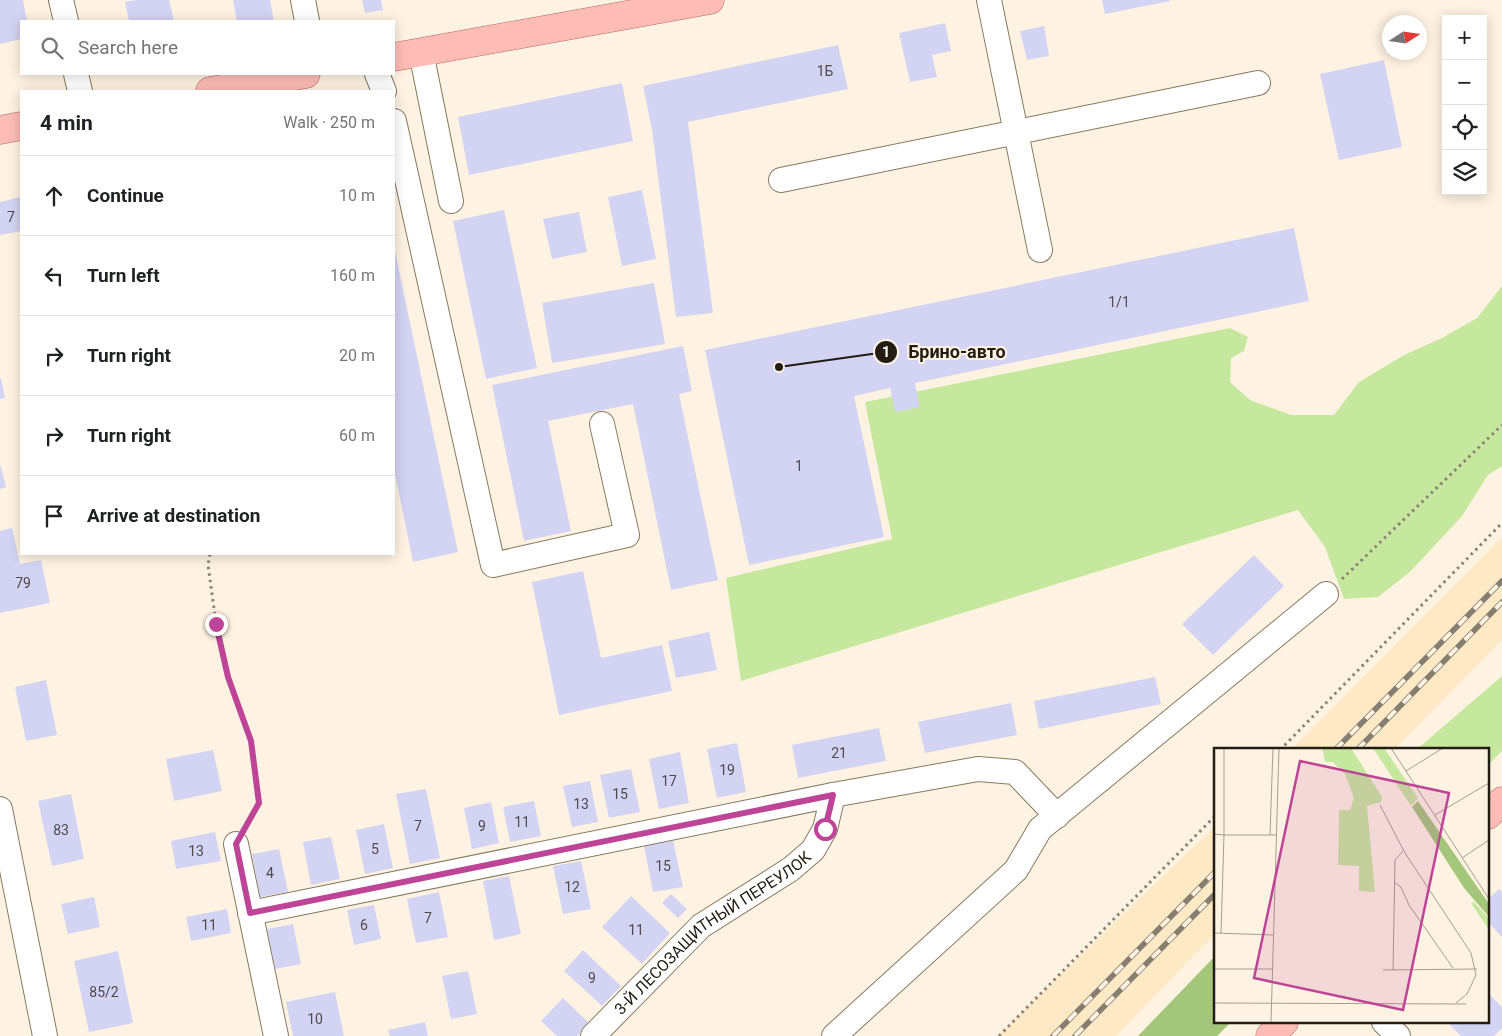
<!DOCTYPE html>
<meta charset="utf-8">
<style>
:root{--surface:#fff;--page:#f2f2f2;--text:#202124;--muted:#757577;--line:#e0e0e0}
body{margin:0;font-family:Roboto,sans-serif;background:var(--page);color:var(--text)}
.controls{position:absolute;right:15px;top:15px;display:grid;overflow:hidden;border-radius:0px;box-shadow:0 2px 12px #0003}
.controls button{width:45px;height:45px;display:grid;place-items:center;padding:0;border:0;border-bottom:1px solid var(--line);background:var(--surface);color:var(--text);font:25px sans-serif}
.compass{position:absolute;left:1382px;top:15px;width:45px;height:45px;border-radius:50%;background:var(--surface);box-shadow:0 2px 12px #0003;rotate:78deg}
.stop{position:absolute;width:15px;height:15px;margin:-11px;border:4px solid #bd4497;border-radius:50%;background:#fff}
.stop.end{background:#bd4497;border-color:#fff;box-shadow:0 1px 5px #0008}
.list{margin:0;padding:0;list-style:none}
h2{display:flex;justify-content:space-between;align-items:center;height:65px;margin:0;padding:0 20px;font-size:21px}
h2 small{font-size:16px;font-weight:400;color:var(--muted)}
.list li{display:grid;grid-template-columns:32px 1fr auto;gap:15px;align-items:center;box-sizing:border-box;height:80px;padding:0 20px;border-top:1px solid var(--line)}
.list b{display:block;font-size:19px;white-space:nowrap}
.list em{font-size:16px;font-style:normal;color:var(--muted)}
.icon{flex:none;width:28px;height:28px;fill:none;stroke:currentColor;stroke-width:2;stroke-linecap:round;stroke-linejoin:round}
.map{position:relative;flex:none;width:1502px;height:1036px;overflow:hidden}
.search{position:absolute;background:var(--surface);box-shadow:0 2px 12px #0003;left:20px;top:20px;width:375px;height:55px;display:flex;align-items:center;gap:12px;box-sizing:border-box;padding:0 18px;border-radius:0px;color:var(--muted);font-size:19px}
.panel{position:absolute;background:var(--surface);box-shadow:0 2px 12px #0003;left:20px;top:90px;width:375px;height:465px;border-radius:0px}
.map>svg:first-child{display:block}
.built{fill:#fee9c5}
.green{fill:#c6e89e}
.forest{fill:#a4c67b}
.building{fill:#d3d3f3}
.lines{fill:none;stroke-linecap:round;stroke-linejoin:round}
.minor-casing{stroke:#887960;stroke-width:26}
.major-casing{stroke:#b1675d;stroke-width:29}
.path{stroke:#8a8275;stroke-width:3;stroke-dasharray:2.5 4;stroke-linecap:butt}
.minor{stroke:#fff;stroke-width:24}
.major{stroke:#febcb6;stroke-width:28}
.rail-casing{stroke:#867e70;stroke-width:5.5}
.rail{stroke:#fef3e2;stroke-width:4;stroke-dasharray:11;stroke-linecap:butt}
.route{stroke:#bd4497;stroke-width:6}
.labels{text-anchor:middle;stroke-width:4;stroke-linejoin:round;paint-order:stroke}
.number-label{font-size:14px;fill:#4e4a4a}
.street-label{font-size:16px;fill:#221c12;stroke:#fef3e2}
.inset-road{fill:none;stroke:#a69d8f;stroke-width:1}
.view{fill:#bd4497;fill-opacity:0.15;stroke:#bd4497;stroke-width:2.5}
.inset-edge{fill:none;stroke:#221c12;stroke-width:2.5}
.leader{fill:none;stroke:#221c12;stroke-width:2}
.callout-dot{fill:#221c12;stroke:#fef3e2;stroke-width:2}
.mark-label{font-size:15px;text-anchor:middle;font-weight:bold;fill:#fff}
.callout-label{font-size:18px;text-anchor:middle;font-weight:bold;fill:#221c12;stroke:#fef3e2;stroke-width:4;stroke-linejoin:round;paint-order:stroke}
</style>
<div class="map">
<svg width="1502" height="1036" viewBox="0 0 1502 1036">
<rect width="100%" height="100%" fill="#fef3e2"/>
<path class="built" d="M1502,537V640L1394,750H1291Z
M1216,825V933L1116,1036H997Z"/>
<path class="green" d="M1502,286V466L1488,475L1462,516L1411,571L1378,597L1344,599L1325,547L1298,510L741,681L726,578L892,539L865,402L1230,328L1248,337L1244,351L1231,358L1230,382L1250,400L1291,415H1334L1359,382L1404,355L1442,338L1477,318Z
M1502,676V751L1488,765V750H1416Z"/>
<path class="forest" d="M1216,955V1022H1231L1217,1036H1138Z"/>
<path class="building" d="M0,0H23L27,21H21V39L0,44Z
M136,0H169L174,21H129L125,2Z
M233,0H270L274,21H237Z
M362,0H381L383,10L365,13Z
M1102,0H1170V1L1105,14Z
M945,23L951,51L932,55L937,77L910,82L899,33Z
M1044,26L1049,56L1027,60L1020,31Z
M838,45L848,89L688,122L713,313L676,317L652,130L643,86Z
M1384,60L1402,147L1339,160L1320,74Z
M622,83L633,141L469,175L458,117Z
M642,190L656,259L622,266L608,197Z
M21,197V231L0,235V202Z
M504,210L537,368L486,379L453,221Z
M579,212L587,252L552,259L543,219Z
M1294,228L1309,301L915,383L920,407L895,412L890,388L854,396L884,537L749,565L705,350Z
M394,246L458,552L413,562L394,469Z
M654,283L665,344L552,363L542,303Z
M683,346L692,391L679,394L718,580L671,590L633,404L548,421L571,531L524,541L492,385Z
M1,378L5,398L0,399V379Z
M0,464L6,487L0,489Z
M12,528L20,564L41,560L50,603L0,613V531Z
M1254,555L1284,586L1213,655L1182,624Z
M583,571L601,658L662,645L672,691L559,715L532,582Z
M709,632L717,670L676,678L668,641Z
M1155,677L1161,704L1039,729L1034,701Z
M46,680L57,735L26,741L15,687Z
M1011,703L1017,735L925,753L918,722Z
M879,728L886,761L798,778L792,745Z
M737,743L746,792L717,798L707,749Z
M213,750L222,791L174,801L166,759Z
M680,752L689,803L659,809L649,759Z
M631,769L640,812L609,818L600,775Z
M590,781L598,822L572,827L563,786Z
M426,789L440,858L410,864L396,794Z
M71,794L84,859L52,866L38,801Z
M534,801L541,836L510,842L503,807Z
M491,802L499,843L472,849L464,808Z
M384,824L393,868L365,874L356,830Z
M215,832L221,861L176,869L171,841Z
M331,837L340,879L311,885L303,842Z
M673,840L683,887L653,892L644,846Z
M279,849L288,892L260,897L252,854Z
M581,861L591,909L563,914L553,866Z
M509,876L521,934L494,940L483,881Z
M1499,889L1502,892V937L1488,922V899Z
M439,892L448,937L416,943L407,899Z
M671,894L687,909L678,918L662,903Z
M631,896L670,933L642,964L602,927Z
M94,897L100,927L68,934L61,904Z
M374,905L381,939L354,945L347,910Z
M227,909L231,933L191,941L186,917Z
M293,924L301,964L275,969L267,929Z
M583,950L621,986L602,1006L564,971Z
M118,951L133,1023L89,1032L74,961Z
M468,971L477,1014L451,1019L442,976Z
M335,992L344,1036H293L286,1002Z
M1488,993L1502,1007V1028L1494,1036H1461L1450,1025L1453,1022H1488Z
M563,998L589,1023L577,1036H557L541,1021Z
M425,1022L428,1036H390L388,1030Z"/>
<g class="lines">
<defs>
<g id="minor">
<path d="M61,0L66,21"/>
<path d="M303,0L307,21"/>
<path d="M989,0L1040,250"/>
<path d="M421,52L451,201"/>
<path d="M76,74L80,91"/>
<path d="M377,74L384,91"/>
<path d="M394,121L493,565L627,535L602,424"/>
<path d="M781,180L1258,83"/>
<path d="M0,809L45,1036"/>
<path d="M236,844L276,1036"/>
<path d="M250,913L833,795L978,769L1015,772L1057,816"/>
<path d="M1384,1022L1398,1036"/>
<path id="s1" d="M593,1036L701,926L791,869L813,850L825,829L833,795"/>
<path d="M834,1036L1016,870L1040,829L1326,594"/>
</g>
<path id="major" d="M394,57L710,0
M210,91L306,74
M0,130L21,126
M1488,815L1502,801
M1270,1036L1284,1022"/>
</defs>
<use href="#minor" class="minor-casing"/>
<use href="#major" class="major-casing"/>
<path class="path" d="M210,554L208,565L216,623L228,677L251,741L259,803L247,824
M1342,579L1502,425
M1280,750L1502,523
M999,1036L1216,815"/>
<use href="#minor" class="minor"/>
<use href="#major" class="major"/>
<defs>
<path id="rail" d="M1335,750L1502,581
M1357,750L1502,602
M1053,1036L1216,871
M1075,1036L1216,893"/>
</defs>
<use href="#rail" class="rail-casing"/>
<use href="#rail" class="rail"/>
</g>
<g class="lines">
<path class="route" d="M216,624L228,677L251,741L259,803L236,844L250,913L833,795L825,829"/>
</g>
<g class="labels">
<g class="number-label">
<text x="825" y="76">1Б</text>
<text x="11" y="222">7</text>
<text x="1119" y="307">1/1</text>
<text x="799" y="471">1</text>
<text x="23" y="588">79</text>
<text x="839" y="758">21</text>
<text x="727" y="775">19</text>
<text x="669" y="786">17</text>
<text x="620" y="799">15</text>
<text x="581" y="809">13</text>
<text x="522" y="827">11</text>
<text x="418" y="831">7</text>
<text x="482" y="831">9</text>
<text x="61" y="835">83</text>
<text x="375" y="854">5</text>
<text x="196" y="856">13</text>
<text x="663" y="871">15</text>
<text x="270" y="878">4</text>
<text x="572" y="892">12</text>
<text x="428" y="923">7</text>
<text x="209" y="930">11</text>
<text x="364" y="930">6</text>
<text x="636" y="935">11</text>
<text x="592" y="983">9</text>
<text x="104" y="997">85/2</text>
<text x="315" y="1024">10</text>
</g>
<g class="street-label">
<text dy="6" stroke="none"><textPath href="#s1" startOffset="159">3-Й ЛЕСОЗАЩИТНЫЙ ПЕРЕУЛОК</textPath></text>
</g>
</g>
<g transform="translate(1214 748)">
<rect width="275" height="275" fill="#fef3e2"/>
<path d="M108,0H137L168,49L167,54L153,58L161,144L145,143V118L124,117L125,62H136L140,50L131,26L119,14H111ZM159,0H170L204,50L197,58ZM260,154L275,171V182L257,155Z" fill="#c6e89e"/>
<path d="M204,53L275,156V169L250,140L198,59Z" fill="#a4c67b"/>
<path class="inset-road" d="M10,0V87H63M177,0L275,151M192,23L229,0M166,57L191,105L257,205L262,227L253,246L242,255M221,67L275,35M0,86L10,87L7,185M56,87L59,0M248,110L275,92M180,134L187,139L195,157L239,220M0,185L60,187M0,221H59M169,222L263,221M179,222L181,112L190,102M0,255L252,256M57,275L65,0"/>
<path class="view" d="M86,13L235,45L189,262L40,230Z"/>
<rect width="275" height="275" class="inset-edge"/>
</g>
<path class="leader" d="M779 367L886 352"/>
<g class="callout-dot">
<circle cx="779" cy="367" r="5"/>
<circle cx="886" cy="352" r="12"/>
</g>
<g class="mark-label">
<text x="886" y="357">1</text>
</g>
<g class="callout-label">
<text x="957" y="358">Брино-авто</text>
</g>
</svg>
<div class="controls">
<button>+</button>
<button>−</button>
<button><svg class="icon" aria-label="locate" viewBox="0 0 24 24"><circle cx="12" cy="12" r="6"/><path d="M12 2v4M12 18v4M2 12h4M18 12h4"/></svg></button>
<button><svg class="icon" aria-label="layers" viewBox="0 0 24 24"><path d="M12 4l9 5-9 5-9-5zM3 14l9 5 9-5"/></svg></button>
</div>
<svg class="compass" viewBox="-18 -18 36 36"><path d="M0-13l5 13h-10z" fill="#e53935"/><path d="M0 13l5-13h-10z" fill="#757577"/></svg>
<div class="stop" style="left:825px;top:829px"></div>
<div class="stop end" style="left:216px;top:624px"></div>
<div class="search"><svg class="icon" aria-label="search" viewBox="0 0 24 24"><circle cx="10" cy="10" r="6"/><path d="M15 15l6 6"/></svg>Search here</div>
<section class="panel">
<h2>4 min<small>Walk · 250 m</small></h2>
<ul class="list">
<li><svg class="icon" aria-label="ahead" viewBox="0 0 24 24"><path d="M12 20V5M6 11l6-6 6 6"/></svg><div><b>Continue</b></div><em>10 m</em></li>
<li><svg class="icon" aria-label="left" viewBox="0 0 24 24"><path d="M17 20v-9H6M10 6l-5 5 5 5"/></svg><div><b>Turn left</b></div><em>160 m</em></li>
<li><svg class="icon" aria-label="right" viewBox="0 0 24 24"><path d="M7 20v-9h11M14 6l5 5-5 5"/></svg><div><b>Turn right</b></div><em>20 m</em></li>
<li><svg class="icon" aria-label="right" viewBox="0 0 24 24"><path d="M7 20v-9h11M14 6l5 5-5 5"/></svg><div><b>Turn right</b></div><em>60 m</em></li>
<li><svg class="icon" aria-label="arrive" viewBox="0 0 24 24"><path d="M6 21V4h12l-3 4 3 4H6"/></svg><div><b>Arrive at destination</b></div></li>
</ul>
</section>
</div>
